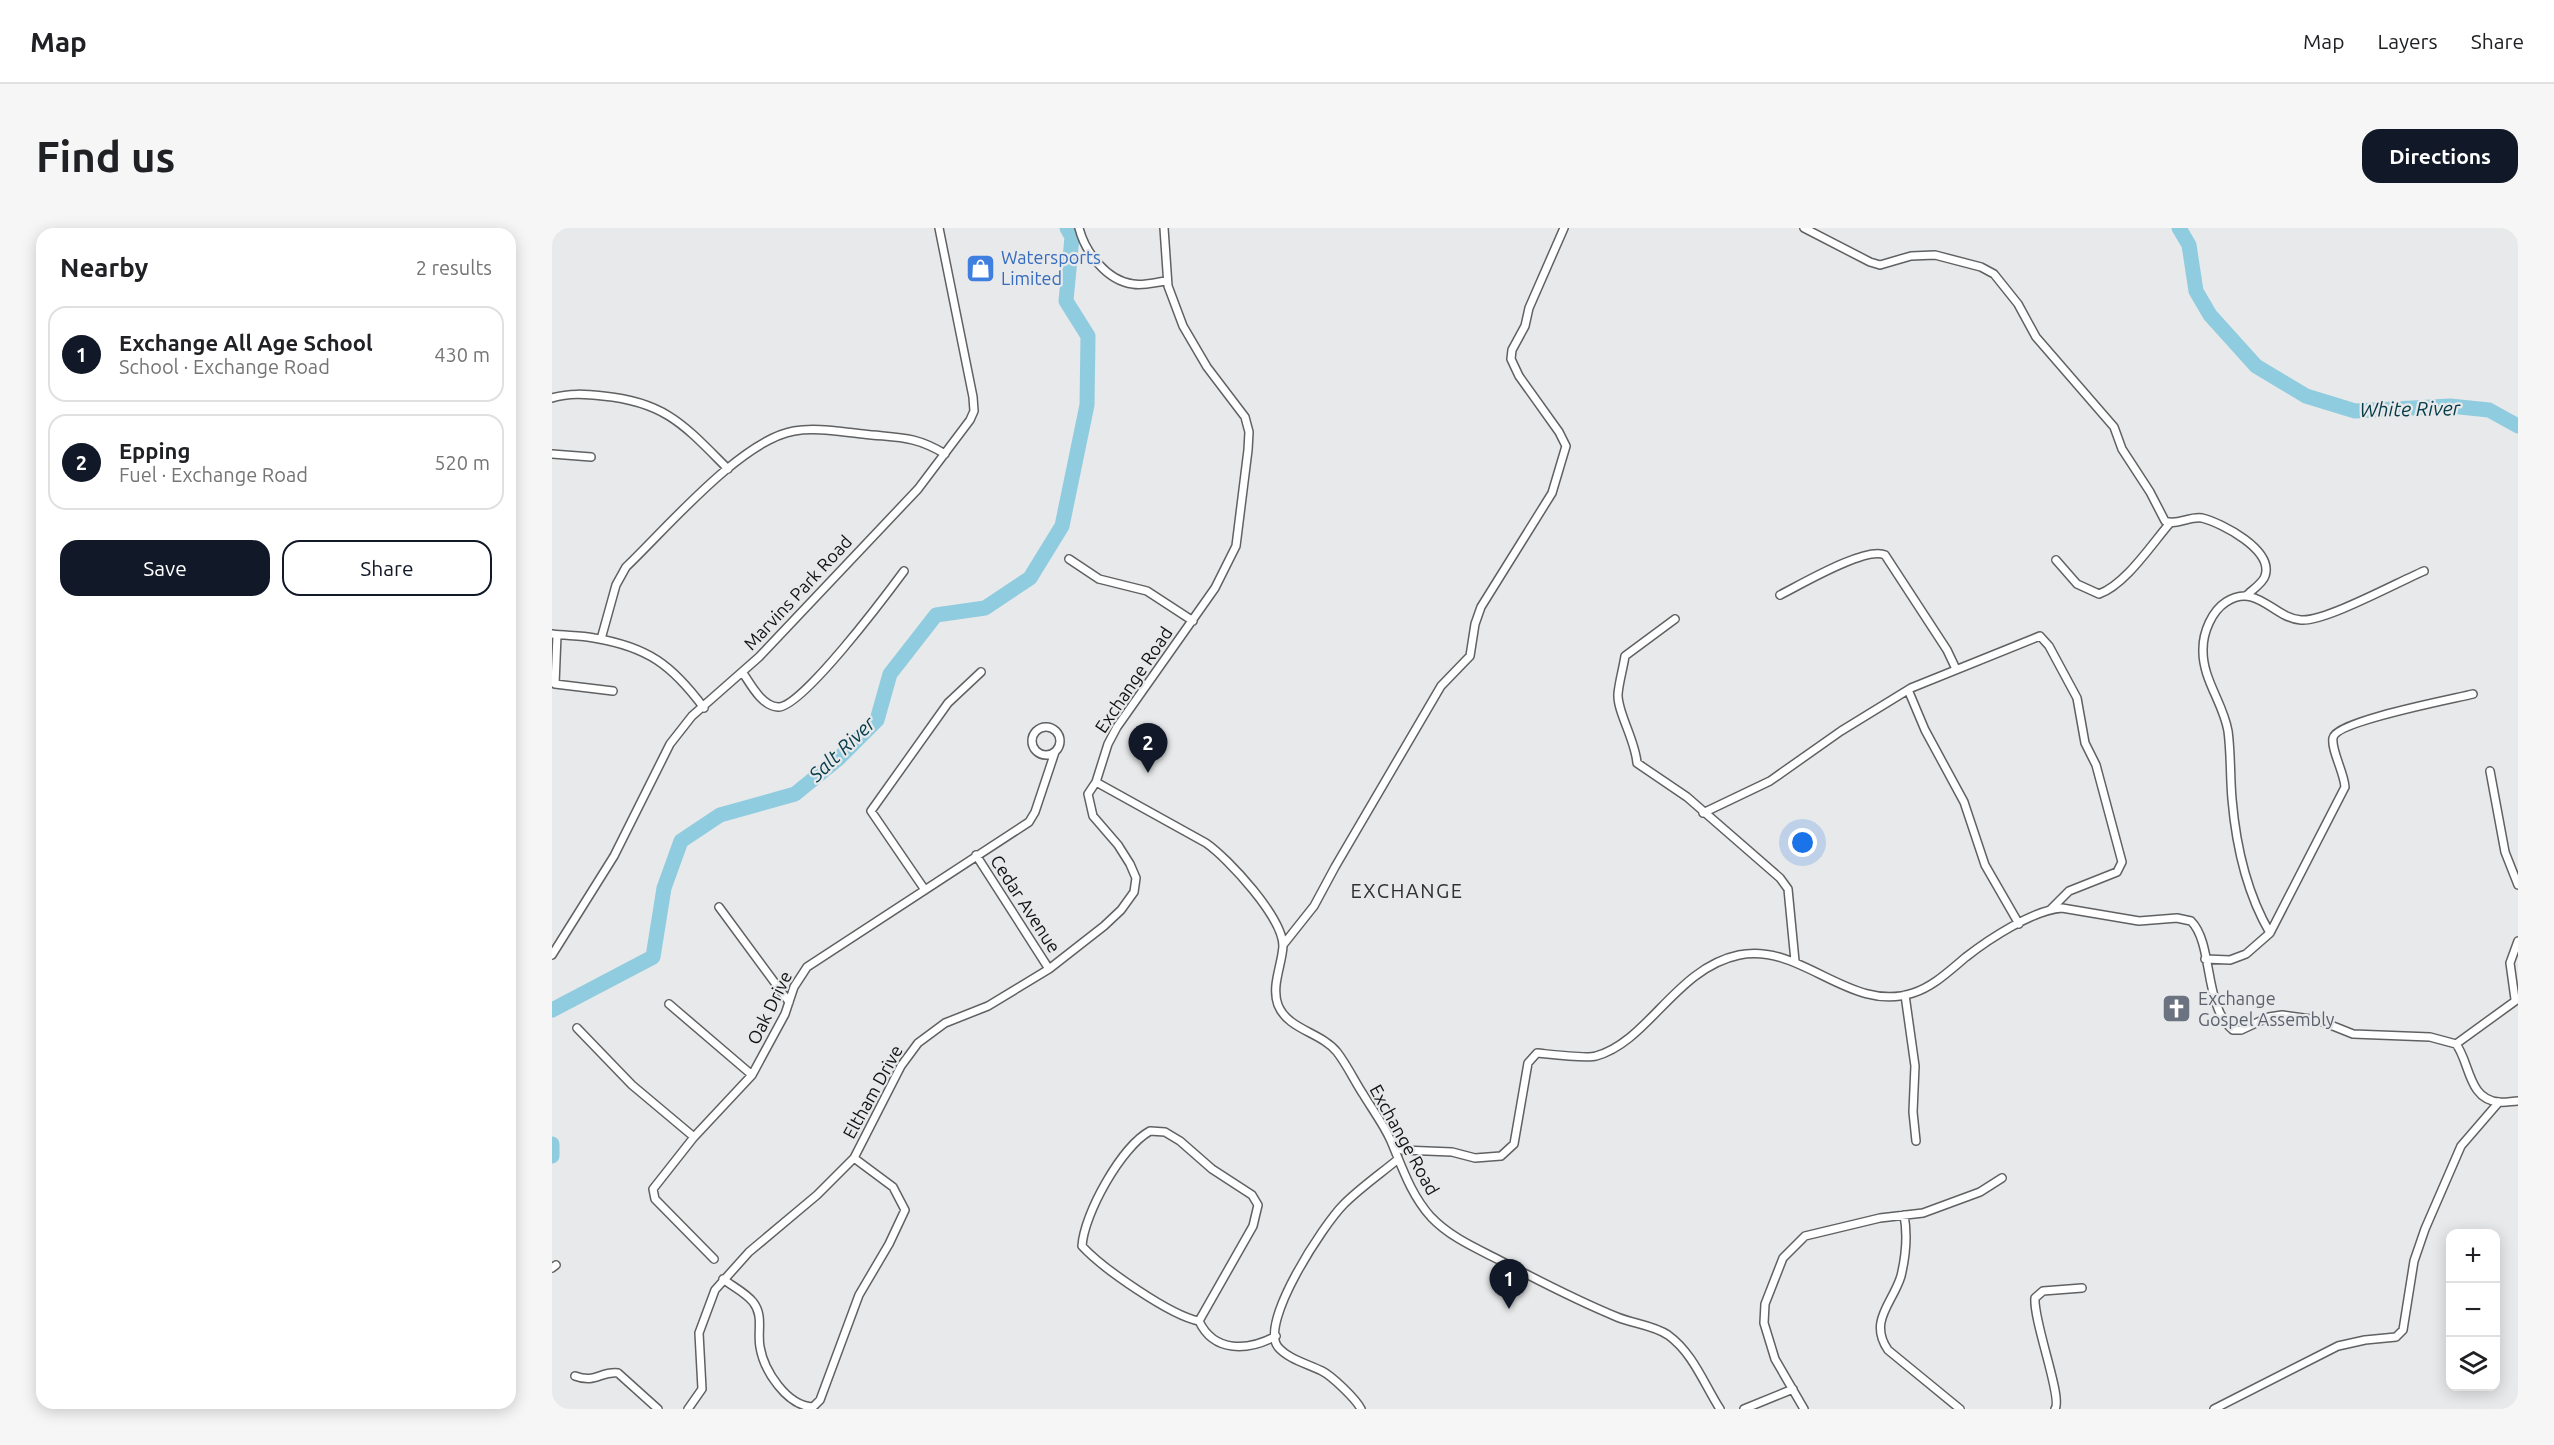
<!DOCTYPE html>
<meta charset="utf-8">
<style>
:root{--surface:#fff;--page:#f6f6f6;--text:#202124;--muted:#757577;--line:#e0e0e0;--accent:#111827}
body{margin:0;font-family:Ubuntu,sans-serif;background:var(--page);color:var(--text)}
.controls{position:absolute;right:18px;bottom:18px;display:grid;overflow:hidden;border-radius:12px;box-shadow:0 3px 15px #0003}
.controls button{width:54px;height:54px;display:grid;place-items:center;padding:0;border:0;border-bottom:2px solid var(--line);background:var(--surface);color:var(--text);font:30px sans-serif}
.you{position:absolute;left:1251px;top:615px;width:21px;height:21px;margin:-15px;border:4px solid #fff;border-radius:50%;background:#1a73e8;box-shadow:0 0 0 9px #1a73e833}
.badge{display:grid;place-items:center;width:39px;height:39px;border-radius:50%;background:var(--accent);color:#fff;font-size:20px;font-weight:700}
.pin{position:absolute;translate:-50% -50px;filter:drop-shadow(0 2px 3px #0008)}
.pin::after{content:'';position:absolute;top:32px;width:21px;height:18px;background:inherit;clip-path:polygon(0 0,100% 0,50% 100%)}
.list{margin:0;padding:0;list-style:none}
h2{display:flex;justify-content:space-between;align-items:center;height:78px;margin:0;padding:0 24px;font-size:26px}
h2 small{font-size:20px;font-weight:400;color:var(--muted)}
.list li{display:grid;grid-template-columns:39px 1fr auto;gap:18px;align-items:center;box-sizing:border-box;height:96px;margin:0 12px 12px;padding:0 12px;border:2px solid var(--line);border-radius:18px}
.list b{display:block;font-size:22px;white-space:nowrap}
.list p{margin:0;font-size:20px;white-space:nowrap;color:var(--muted)}
.list em{font-size:20px;font-style:normal;color:var(--muted)}
.actions{display:flex;gap:12px;padding:18px 24px}
.actions a{flex:1;padding:14px 0;border:2px solid var(--accent);border-radius:18px;text-align:center;font-size:21px;color:var(--accent)}
.actions .main{background:var(--accent);color:#fff}
.icon{flex:none;width:33px;height:33px;fill:none;stroke:currentColor;stroke-width:2;stroke-linecap:round;stroke-linejoin:round}
.map{position:relative;flex:none;width:1966px;height:1181px;overflow:hidden;border-radius:18px}
header{display:flex;align-items:center;gap:36px;box-sizing:border-box;height:84px;padding:0 30px;background:var(--surface);border-bottom:2px solid var(--line)}
header strong{font-size:28px}
nav{display:flex;gap:33px;margin-inline-start:auto;font-size:21px}
.intro{display:flex;align-items:center;justify-content:space-between;box-sizing:border-box;height:144px;padding:0 36px}
h1{margin:0;font-size:42px}
.button{padding:15px 27px;border-radius:18px;background:var(--accent);color:#fff;font-size:21px;font-weight:700}
main{display:flex;gap:36px;padding:0 36px}
aside{flex:1;background:var(--surface);border-radius:18px;box-shadow:0 3px 15px #0003}
.map>svg:first-child{display:block}
.lines{fill:none;stroke-linecap:round;stroke-linejoin:round}
.river{stroke:#90ccdf;stroke-width:15}
.minor-casing{stroke:#606162;stroke-width:10}
.minor{stroke:#fff;stroke-width:7}
.labels{text-anchor:middle;stroke-width:4.5;stroke-linejoin:round;paint-order:stroke}
.shop-label{font-size:18px;fill:#366cbe;stroke:#e8e9ea;text-anchor:start}
.street-label{font-size:18px;fill:#121213;stroke:#e8e9ea}
.worship-label{font-size:18px;fill:#5b616d;stroke:#e8e9ea;text-anchor:start}
.water-label{font-size:20px;font-style:italic;fill:#043c4a;stroke:#e8e9ea}
.neighbourhood-label{font-size:20px;letter-spacing:1.5px;fill:#303132;stroke:#e8e9ea}
</style>
<header>
<strong>Map</strong>
<nav><a>Map</a><a>Layers</a><a>Share</a></nav>
</header>
<div class="intro"><h1>Find us</h1><a class="button">Directions</a></div>
<main>
<aside>
<h2>Nearby<small>2 results</small></h2>
<ul class="list">
<li><span class="badge">1</span><div><b>Exchange All Age School</b><p>School · Exchange Road</p></div><em>430 m</em></li>
<li><span class="badge">2</span><div><b>Epping</b><p>Fuel · Exchange Road</p></div><em>520 m</em></li>
</ul>
<div class="actions"><a class="main">Save</a><a>Share</a></div>
</aside>
<div class="map">
<svg width="1966" height="1181" viewBox="0 0 1966 1181">
<rect width="100%" height="100%" fill="#e8e9ea"/>
<g class="lines">
<path class="river" d="M1627,0L1637,17L1644,63L1658,87L1704,138L1754,168L1803,183L1898,178L1937,182L1966,198
M0,782L101,729L112,660L129,613L168,587L243,566L286,531L325,492L338,446L384,387L433,380L478,350L510,298L535,177L536,108L514,73L520,9L515,0
M0,916V928"/>
<defs>
<path id="minor" d="M527,0C533,24 555,53 581,56C592,58 604,54 615,53
M612,0L616,58L631,98L655,139L693,189L697,204L696,222L684,318L663,360L565,499L556,516L544,554L654,615C677,631 731,690 731,718C730,737 719,758 726,777C736,802 769,804 785,824C795,837 802,852 811,866C820,881 832,897 839,913C850,939 859,967 879,989C899,1010 926,1021 951,1034C989,1054 1026,1073 1065,1089C1082,1096 1101,1097 1116,1107C1141,1125 1152,1156 1168,1181
M1252,0L1318,34L1328,37L1359,28L1383,27L1429,39L1442,46L1466,76L1484,109L1562,199L1570,221L1598,264L1613,293C1625,298 1637,288 1650,290C1670,295 1722,322 1713,348C1711,355 1700,362 1694,368
M0,170C17,165 33,166 51,168C114,174 133,198 176,241
M0,226L39,229
M517,331L547,351L595,363L641,393
M1504,332L1525,356L1547,366C1573,357 1599,317 1618,295
M1228,367C1248,357 1314,318 1333,327L1395,422L1404,441
M1123,391L1073,428C1071,441 1067,454 1066,466C1065,484 1083,511 1085,535L1135,569L1228,650L1236,661L1243,733
M0,406C14,408 28,407 42,410C96,419 120,437 152,480
M5,407L3,456L61,463
M49,411L64,357L74,339C114,301 189,212 242,203C264,199 289,204 311,206C345,210 362,207 393,226
M191,445C199,457 210,478 226,479C249,481 335,366 352,343
M1357,464L1373,502L1412,574L1433,637L1467,696
M480 513a14 14 0 1 1 28 0a14 14 0 1 1-28 0Z
M1938,543L1953,624L1966,657
M1151,585L1218,553L1289,503L1359,460L1488,408L1497,418L1525,470L1533,515L1544,537L1570,634L1565,644L1517,663L1499,681
M424,627L497,741
M373,662L319,583L396,475L429,444
M167,679L237,774
M1718,705C1694,664 1684,618 1680,571C1678,548 1679,525 1676,503C1671,474 1650,451 1651,421C1651,404 1660,383 1674,374C1705,354 1721,390 1749,392C1773,394 1846,354 1872,343
M731,717L762,678L783,639L889,458L918,428L923,396L929,379L1000,265L1014,218L1007,204L967,148L959,131L960,122L973,98L977,80L1012,0
M0,727L62,628L118,516L140,488L207,429L366,261L418,192L422,183L421,169L387,0
M1653,731L1678,732L1694,726L1718,705L1793,559C1792,544 1779,522 1781,510C1784,493 1901,471 1921,466
M1353,767L1363,838L1361,884L1364,913
M1963,771L1958,735L1966,713
M117,776L200,847
M25,800L80,857L142,909
M1904,816L1966,771
M839,912L850,922L900,924L923,930L949,928L962,916L976,835L985,825C996,826 1034,831 1044,828C1096,814 1124,740 1187,727C1249,714 1298,786 1361,765C1382,758 1397,743 1414,729C1437,711 1481,682 1510,680L1587,693L1625,690L1639,693C1662,716 1651,778 1681,802H1689L1717,789L1730,787L1766,792L1801,806L1878,809L1904,816C1918,834 1916,872 1947,874C1953,875 1960,873 1966,873
M1352,987C1356,1008 1354,1027 1349,1048C1341,1075 1316,1093 1336,1122L1408,1181
M162,1031L103,971L101,961L142,909L200,847L233,786L242,759L255,739L477,594L483,584L503,524
M0,1040L4,1037
M171,1051C180,1058 194,1065 201,1074C212,1088 205,1103 208,1119C212,1143 235,1178 261,1179L268,1172L307,1067L337,1016L353,982L341,959L302,930
M647,1093L701,998L706,977L700,967L660,941L628,913L613,904L598,903C569,919 532,986 530,1018C550,1040 619,1088 647,1093C662,1125 696,1123 724,1108
M23,1148C44,1156 48,1143 66,1145L106,1181
M136,1181L150,1161L147,1105L163,1062L197,1024L265,967L302,930L349,838L366,815L393,795L436,778L497,741L552,698L569,682L582,664L584,650L578,636L566,617L541,588L536,566L544,554
M809,1181C804,1171 780,1148 770,1143C756,1136 736,1131 726,1119C707,1095 771,997 792,976C808,960 828,946 845,932
M1192,1181L1241,1161
M1252,1181L1223,1131L1212,1095L1213,1076L1231,1030L1253,1008L1328,990L1371,985L1428,964L1450,950
M1503,1181C1511,1170 1481,1093 1483,1070L1491,1063L1530,1060
M1662,1181L1786,1118L1813,1112L1844,1109L1851,1102L1862,1033L1873,1001L1909,918L1947,874"/>
</defs>
<use href="#minor" class="minor-casing"/>
<use href="#minor" class="minor"/>
</g>
<defs>
<symbol id="shop-square" viewBox="-11 -11 22 22"><rect x="-9" y="-9" width="18" height="18" rx="4" fill="#3f7fe0" stroke="#e8e9ea"/><path d="M-5-2.5h2.3a2.7 3.5 0 0 1 5.4 0H5L5.5 6h-11ZM-1.5-2.5h3a1.5 2.3 0 0 0-3 0Z" fill="#fff"/></symbol>
<symbol id="church-square" viewBox="-11 -11 22 22"><rect x="-9" y="-9" width="18" height="18" rx="4" fill="#6b7280" stroke="#e8e9ea"/><path d="M-1.2-6h2.4v3.5h3.3v2.4h-3.3V6h-2.4V-.1h-3.3v-2.4h3.3Z" fill="#fff"/></symbol>
</defs>
<g fill-rule="evenodd">
<use href="#shop-square" x="412" y="24" width="33" height="33"/>
<use href="#church-square" x="1608" y="764" width="33" height="33"/>
</g>
<g class="labels">
<g class="shop-label">
<text x="449" y="36">Watersports<tspan x="449" dy="21">Limited</tspan></text>
</g>
<g class="street-label">
<text transform="translate(246 365) rotate(-47)" y="6">Marvins Park Road</text>
<text transform="translate(582 452) rotate(-56)" y="6">Exchange Road</text>
<text transform="translate(473 676) rotate(57)" y="6">Cedar Avenue</text>
<text transform="translate(218 780) rotate(-64)" y="6">Oak Drive</text>
<text transform="translate(321 864) rotate(-61)" y="6">Eltham Drive</text>
<text transform="translate(852 912) rotate(61)" y="6">Exchange Road</text>
</g>
<g class="worship-label">
<text x="1646" y="777">Exchange<tspan x="1646" dy="21">Gospel Assembly</tspan></text>
</g>
<g class="water-label">
<text transform="translate(1858 181) rotate(-1)" y="7">White River</text>
<text transform="translate(290 521) rotate(-44)" y="7">Salt River</text>
</g>
<g class="neighbourhood-label">
<text x="855" y="670">EXCHANGE</text>
</g>
</g>
</svg>
<div class="controls">
<button>+</button>
<button>−</button>
<button><svg class="icon" aria-label="layers" viewBox="0 0 24 24"><path d="M12 4l9 5-9 5-9-5zM3 14l9 5 9-5"/></svg></button>
</div>
<div class="you"></div>
<div class="pin badge" style="left:957px;top:1081px">1</div>
<div class="pin badge" style="left:596px;top:545px">2</div>
</div>
</main>
